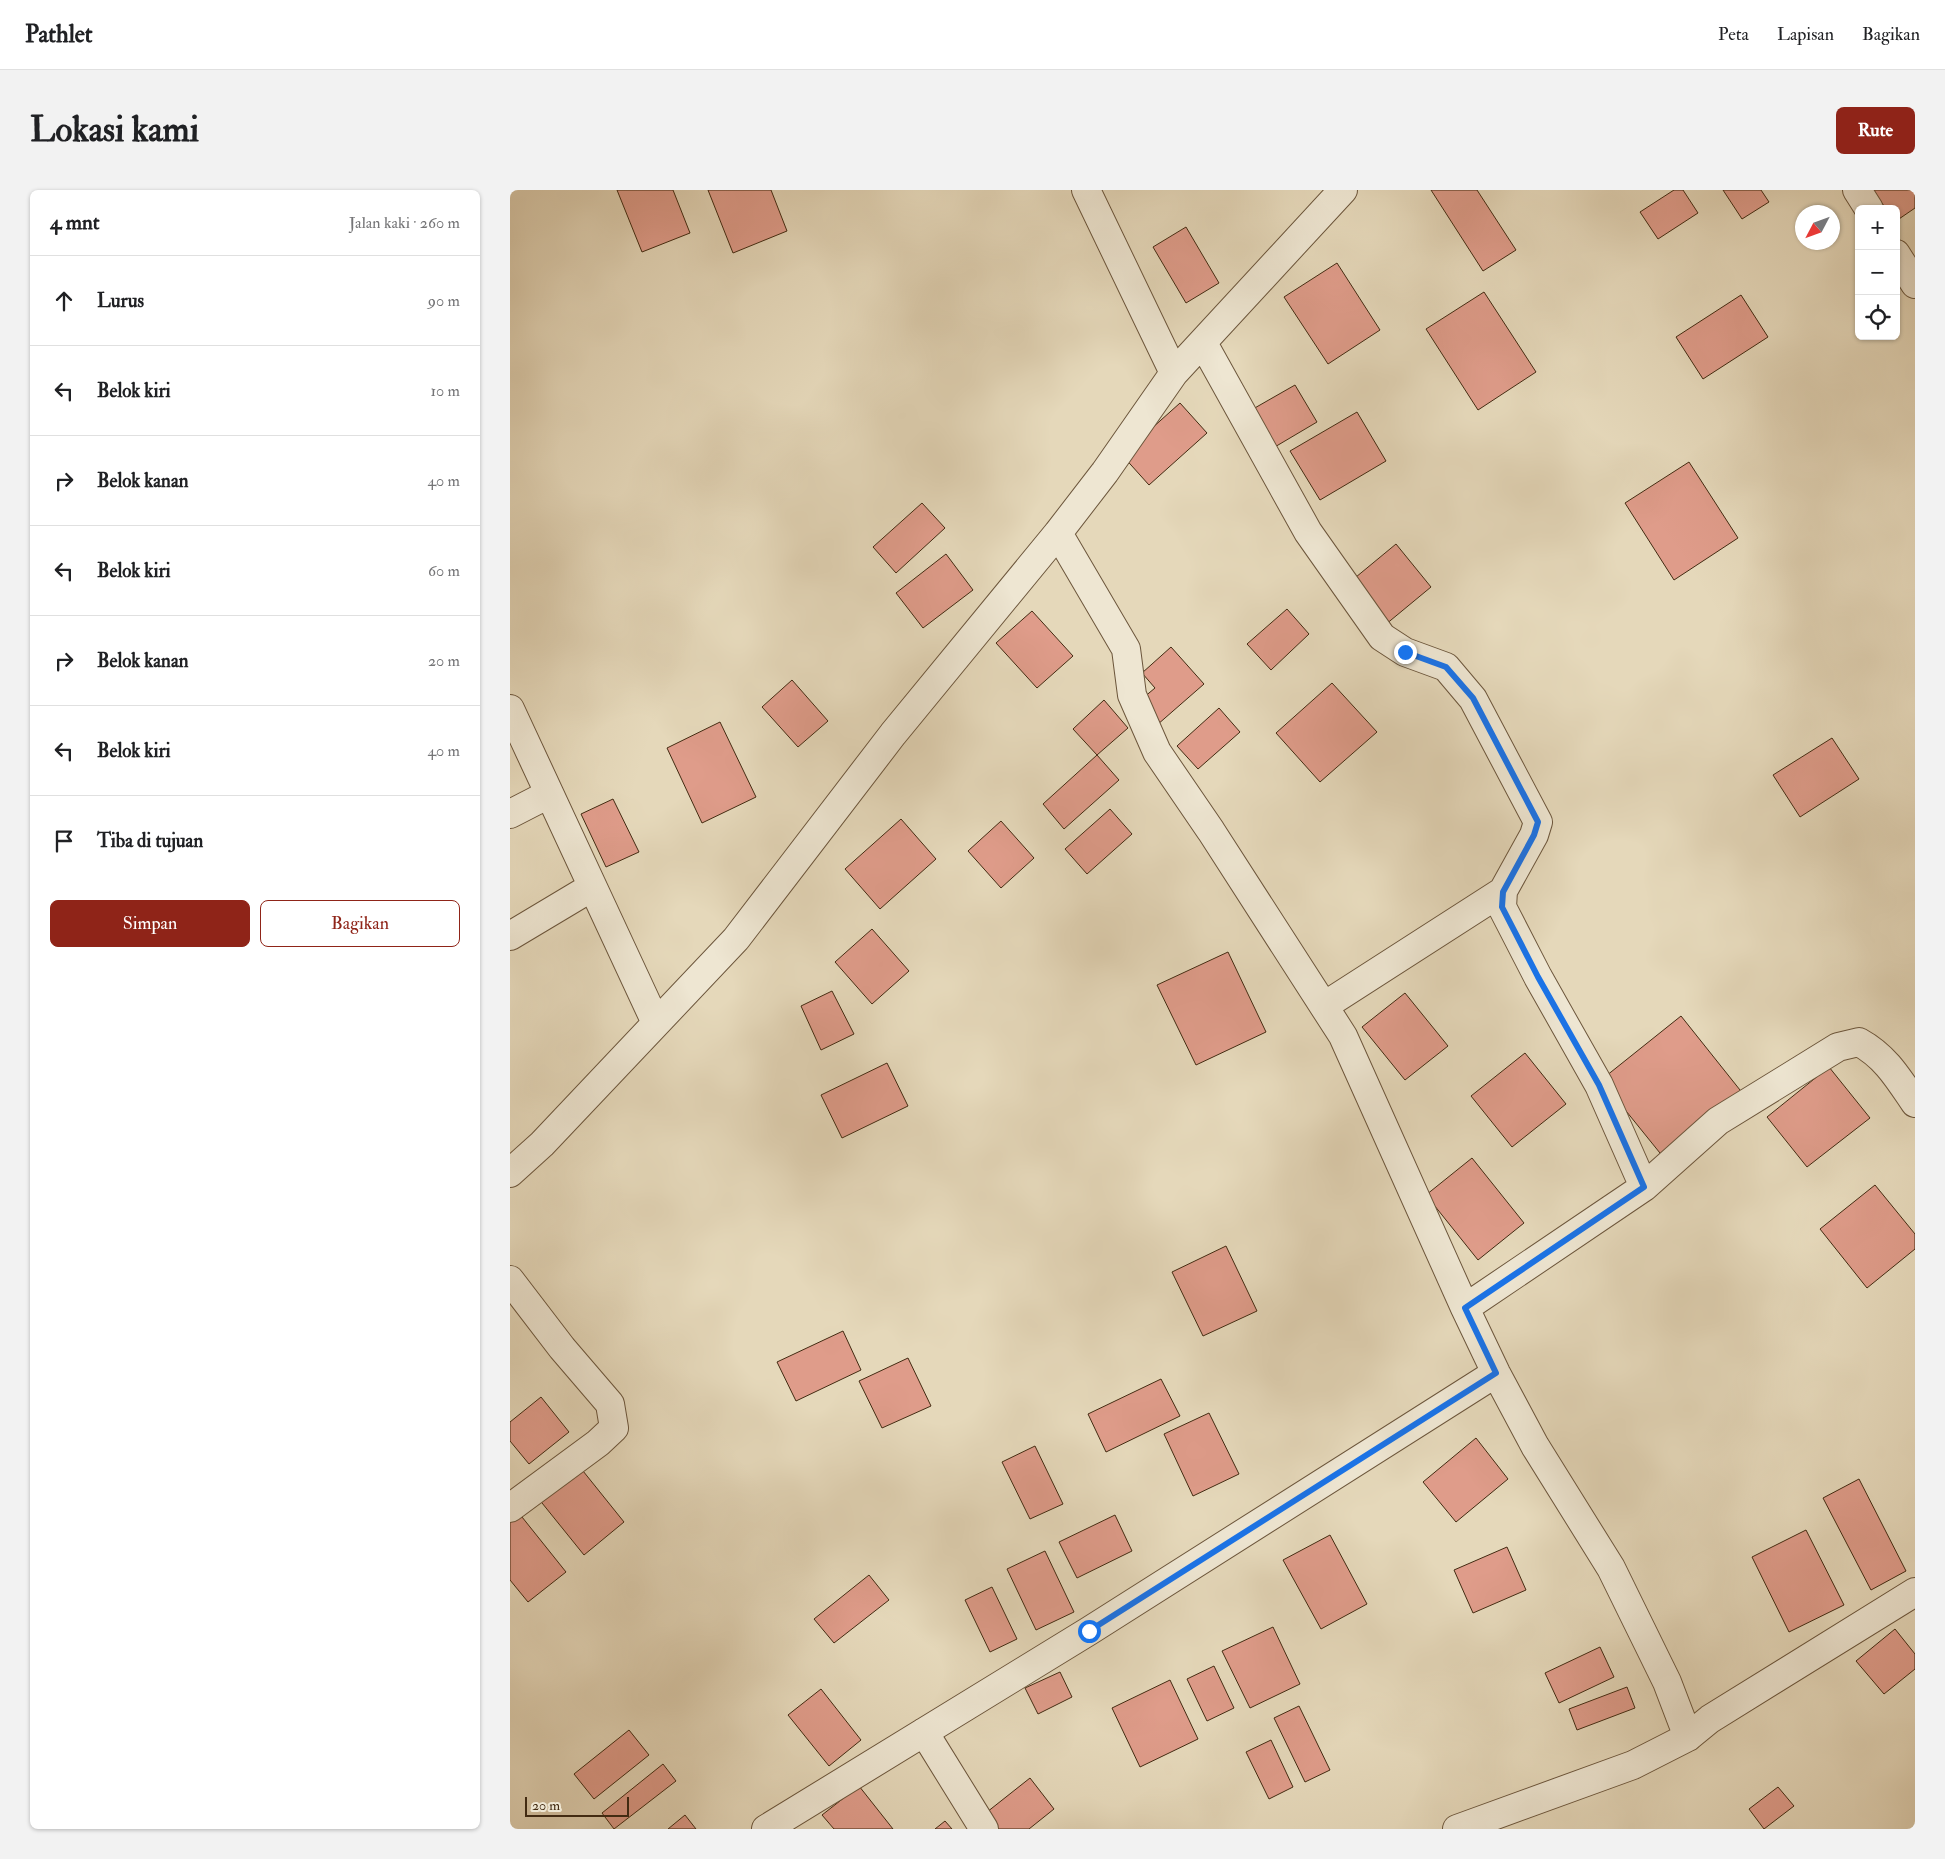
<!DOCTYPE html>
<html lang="id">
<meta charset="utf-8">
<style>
:root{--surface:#fff;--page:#f2f2f2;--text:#202124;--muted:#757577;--line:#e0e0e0;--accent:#8f2418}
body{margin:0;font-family:"IM FELL Double Pica",serif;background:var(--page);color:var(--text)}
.controls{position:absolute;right:15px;top:15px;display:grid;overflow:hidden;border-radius:8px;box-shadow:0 1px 4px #0004}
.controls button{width:45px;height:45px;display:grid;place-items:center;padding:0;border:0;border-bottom:1px solid var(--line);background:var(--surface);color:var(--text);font:25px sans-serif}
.compass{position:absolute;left:1285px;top:15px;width:45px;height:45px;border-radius:50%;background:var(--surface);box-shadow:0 1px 4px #0004;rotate:229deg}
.scale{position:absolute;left:15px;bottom:12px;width:104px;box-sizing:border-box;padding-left:5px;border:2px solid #432b12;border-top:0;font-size:14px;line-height:18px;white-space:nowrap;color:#432b12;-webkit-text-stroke:4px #eee6d2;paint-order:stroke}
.stop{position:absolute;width:15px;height:15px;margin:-11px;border:4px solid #1a73e8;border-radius:50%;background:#fff}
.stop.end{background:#1a73e8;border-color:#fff;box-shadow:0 1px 5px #0008}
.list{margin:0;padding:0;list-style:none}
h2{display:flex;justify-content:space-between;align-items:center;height:65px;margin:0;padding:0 20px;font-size:21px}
h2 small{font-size:16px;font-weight:400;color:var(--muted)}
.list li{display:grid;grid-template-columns:32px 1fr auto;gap:15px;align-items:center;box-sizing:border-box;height:90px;padding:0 20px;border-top:1px solid var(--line)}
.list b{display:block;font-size:19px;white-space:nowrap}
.list em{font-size:16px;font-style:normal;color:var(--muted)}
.actions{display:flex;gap:10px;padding:15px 20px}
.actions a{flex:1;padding:11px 0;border:1px solid var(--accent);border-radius:8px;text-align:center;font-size:18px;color:var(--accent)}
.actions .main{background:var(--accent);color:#fff}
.icon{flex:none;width:28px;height:28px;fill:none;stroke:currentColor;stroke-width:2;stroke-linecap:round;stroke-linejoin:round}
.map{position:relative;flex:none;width:1405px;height:1639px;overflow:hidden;border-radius:8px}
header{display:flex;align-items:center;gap:30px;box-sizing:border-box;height:70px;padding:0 25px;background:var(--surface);border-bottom:1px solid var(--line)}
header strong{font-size:24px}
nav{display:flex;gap:28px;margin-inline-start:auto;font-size:18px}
.intro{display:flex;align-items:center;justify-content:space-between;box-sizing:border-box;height:120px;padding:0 30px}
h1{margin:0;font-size:35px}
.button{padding:12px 22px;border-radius:8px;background:var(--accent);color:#fff;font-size:18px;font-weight:700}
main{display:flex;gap:30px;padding:0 30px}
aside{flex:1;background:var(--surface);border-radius:8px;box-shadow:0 1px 4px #0004}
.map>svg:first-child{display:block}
.building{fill:#df9c8a;stroke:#432b12}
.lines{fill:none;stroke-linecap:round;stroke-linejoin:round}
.street-casing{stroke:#6c563c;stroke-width:30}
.street{stroke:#eee6d2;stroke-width:28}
.route{stroke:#1a73e8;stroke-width:6}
</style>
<header>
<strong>Pathlet</strong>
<nav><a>Peta</a><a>Lapisan</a><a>Bagikan</a></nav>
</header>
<div class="intro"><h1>Lokasi kami</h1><a class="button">Rute</a></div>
<main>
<aside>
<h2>4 mnt<small>Jalan kaki · 260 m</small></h2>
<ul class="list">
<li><svg class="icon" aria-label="ahead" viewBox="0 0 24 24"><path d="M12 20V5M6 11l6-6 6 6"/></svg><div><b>Lurus</b></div><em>90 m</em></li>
<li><svg class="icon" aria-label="left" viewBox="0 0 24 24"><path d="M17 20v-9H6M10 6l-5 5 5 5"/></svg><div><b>Belok kiri</b></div><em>10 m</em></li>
<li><svg class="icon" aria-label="right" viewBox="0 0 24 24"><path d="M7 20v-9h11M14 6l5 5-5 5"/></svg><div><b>Belok kanan</b></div><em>40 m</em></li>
<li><svg class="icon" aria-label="left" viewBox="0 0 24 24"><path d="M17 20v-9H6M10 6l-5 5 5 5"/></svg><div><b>Belok kiri</b></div><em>60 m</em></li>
<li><svg class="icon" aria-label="right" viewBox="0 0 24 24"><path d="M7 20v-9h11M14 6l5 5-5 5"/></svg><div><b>Belok kanan</b></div><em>20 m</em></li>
<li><svg class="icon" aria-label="left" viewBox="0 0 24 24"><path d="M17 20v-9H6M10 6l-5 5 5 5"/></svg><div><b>Belok kiri</b></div><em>40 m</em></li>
<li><svg class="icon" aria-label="arrive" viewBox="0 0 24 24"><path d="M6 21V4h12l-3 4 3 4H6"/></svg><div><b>Tiba di tujuan</b></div></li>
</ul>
<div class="actions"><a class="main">Simpan</a><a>Bagikan</a></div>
</aside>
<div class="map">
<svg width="1405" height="1639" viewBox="0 0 1405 1639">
<rect width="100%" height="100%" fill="#e5d8ba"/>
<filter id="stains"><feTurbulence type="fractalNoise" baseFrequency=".004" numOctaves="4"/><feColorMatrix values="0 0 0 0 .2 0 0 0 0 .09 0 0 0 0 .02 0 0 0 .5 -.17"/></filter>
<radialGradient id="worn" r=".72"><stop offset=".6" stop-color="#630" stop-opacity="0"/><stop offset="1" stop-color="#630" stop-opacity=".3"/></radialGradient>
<path class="building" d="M107,0H163L180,43L132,62Z
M198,0H261L277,41L223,63Z
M921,0H967L1006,60L973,81Z
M1164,0H1173L1188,23L1148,49L1130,22Z
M1213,0H1251L1259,12L1232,29Z
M1363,0H1405V18L1386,31V19H1376Z
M676,37L709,93L676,113L643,57Z
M827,73L870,140L818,174L774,107Z
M974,102L1026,182L968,220L916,139Z
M1231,105L1258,147L1193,189L1166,147Z
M785,195L807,232L758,261L736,223Z
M670,213L697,243L639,295L612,265Z
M847,222L876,271L810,310L780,261Z
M1179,272L1228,348L1164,390L1115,313Z
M412,313L435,338L386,383L363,357Z
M886,354L921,397L875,435L840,392Z
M436,364L463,400L413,438L386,403Z
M777,419L799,444L761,480L737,454Z
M522,421L563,466L527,498L486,453Z
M661,457L694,494L647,535L627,513L645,498L632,483Z
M282,490L318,531L288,557L252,517Z
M822,493L867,542L810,592L766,543Z
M594,510L618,538L587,565L563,539Z
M709,518L730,542L688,579L667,556Z
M210,532L246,607L192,633L157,558Z
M1322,548L1349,589L1290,627L1263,585Z
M587,565L609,590L554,639L533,614Z
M103,609L129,662L96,677L71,624Z
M600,619L622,644L577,684L555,659Z
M391,629L426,669L370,719L335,679Z
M491,631L524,668L491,698L458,661Z
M362,739L399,781L362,814L325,772Z
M718,762L756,842L686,875L647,795Z
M322,801L344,844L311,860L291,816Z
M895,803L938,856L895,890L852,837Z
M1171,826L1234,905L1154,968L1091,890Z
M1015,863L1056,914L1002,957L961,906Z
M377,873L398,916L332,948L311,905Z
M1319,877L1360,928L1297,977L1257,927Z
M962,968L1014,1033L968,1070L916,1005Z
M1365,995L1405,1044V1059L1357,1098L1310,1039Z
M716,1056L747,1121L693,1146L662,1082Z
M333,1141L351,1180L286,1211L267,1172Z
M398,1168L421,1216L372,1238L349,1191Z
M651,1189L670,1226L596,1262L578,1224Z
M31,1207L59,1242L19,1274L0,1251V1232Z
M699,1223L729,1284L683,1306L654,1244Z
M966,1248L998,1289L946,1332L913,1292Z
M525,1256L553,1314L520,1329L492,1272Z
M69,1276L114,1332L74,1365L28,1308Z
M1349,1289L1396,1381L1361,1400L1313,1308Z
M8,1322L56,1382L18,1412L0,1390V1328Z
M605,1325L622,1361L567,1388L549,1352Z
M1296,1340L1334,1415L1279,1442L1242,1367Z
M820,1345L857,1414L811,1439L773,1370Z
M997,1357L1016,1400L963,1423L944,1380Z
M535,1361L564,1422L526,1440L497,1379Z
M359,1385L379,1410L324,1453L304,1429Z
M482,1397L507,1449L480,1462L455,1410Z
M763,1437L790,1494L740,1518L712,1461Z
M1385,1439L1405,1464V1479L1374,1504L1346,1471Z
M1090,1457L1104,1487L1049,1513L1035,1483Z
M704,1476L724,1518L697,1531L677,1489Z
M550,1482L562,1507L528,1524L515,1498Z
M660,1490L688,1549L630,1577L602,1518Z
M1117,1497L1125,1518L1067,1540L1059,1519Z
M311,1499L351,1550L319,1576L278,1525Z
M789,1516L820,1580L795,1592L764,1528Z
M119,1540L139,1565L84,1609L64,1584Z
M761,1550L783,1597L759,1609L736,1562Z
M153,1574L166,1591L104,1639L92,1623Z
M520,1588L544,1619L519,1639H482L472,1626Z
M349,1596L383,1639H324L312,1625Z
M1268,1597L1284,1616L1254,1639L1239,1619Z
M175,1625L186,1639H158Z
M435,1631L442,1639H425Z"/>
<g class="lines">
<defs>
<path id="street" d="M576,0L664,183
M1347,0L1359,19
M1386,64L1405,94
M693,153L798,342L872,447L895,462L936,477L963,509L1028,632L1024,645L993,701L992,717L1028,787L1089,895L1134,997L955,1118
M548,343L616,459L622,505L647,562L701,641L833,846L955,1118L986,1183L1025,1256L1101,1378L1157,1492L1178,1547
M0,519L146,833
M0,624L39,604
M0,746L82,697
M814,816L993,701
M0,983L32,954L226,749L383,544L548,343L595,282L664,183L833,0
M1134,997L1208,931L1328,857L1349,852C1376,867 1388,888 1405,913
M0,1090L52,1158L100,1214L104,1238L88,1253L0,1318
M414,1542L474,1639
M256,1639L579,1441L986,1183
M947,1639L1123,1575L1178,1547L1200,1529L1405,1402"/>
</defs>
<use href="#street" class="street-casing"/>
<use href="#street" class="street"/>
</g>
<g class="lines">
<path class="route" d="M579,1441L986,1183L955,1118L1134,997L1089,895L1028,787L992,717L993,702L1024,645L1028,632L963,508L936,477L895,462"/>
</g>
<rect width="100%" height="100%" filter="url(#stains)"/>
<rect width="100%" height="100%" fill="url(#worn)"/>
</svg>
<div class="controls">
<button>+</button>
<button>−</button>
<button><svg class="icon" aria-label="locate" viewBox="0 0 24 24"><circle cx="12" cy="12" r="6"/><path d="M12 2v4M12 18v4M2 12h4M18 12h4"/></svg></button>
</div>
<svg class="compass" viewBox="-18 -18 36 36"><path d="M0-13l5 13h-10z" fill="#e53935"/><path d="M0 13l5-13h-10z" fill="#757577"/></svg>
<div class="scale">20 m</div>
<div class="stop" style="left:579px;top:1441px"></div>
<div class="stop end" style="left:895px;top:462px"></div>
</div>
</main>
